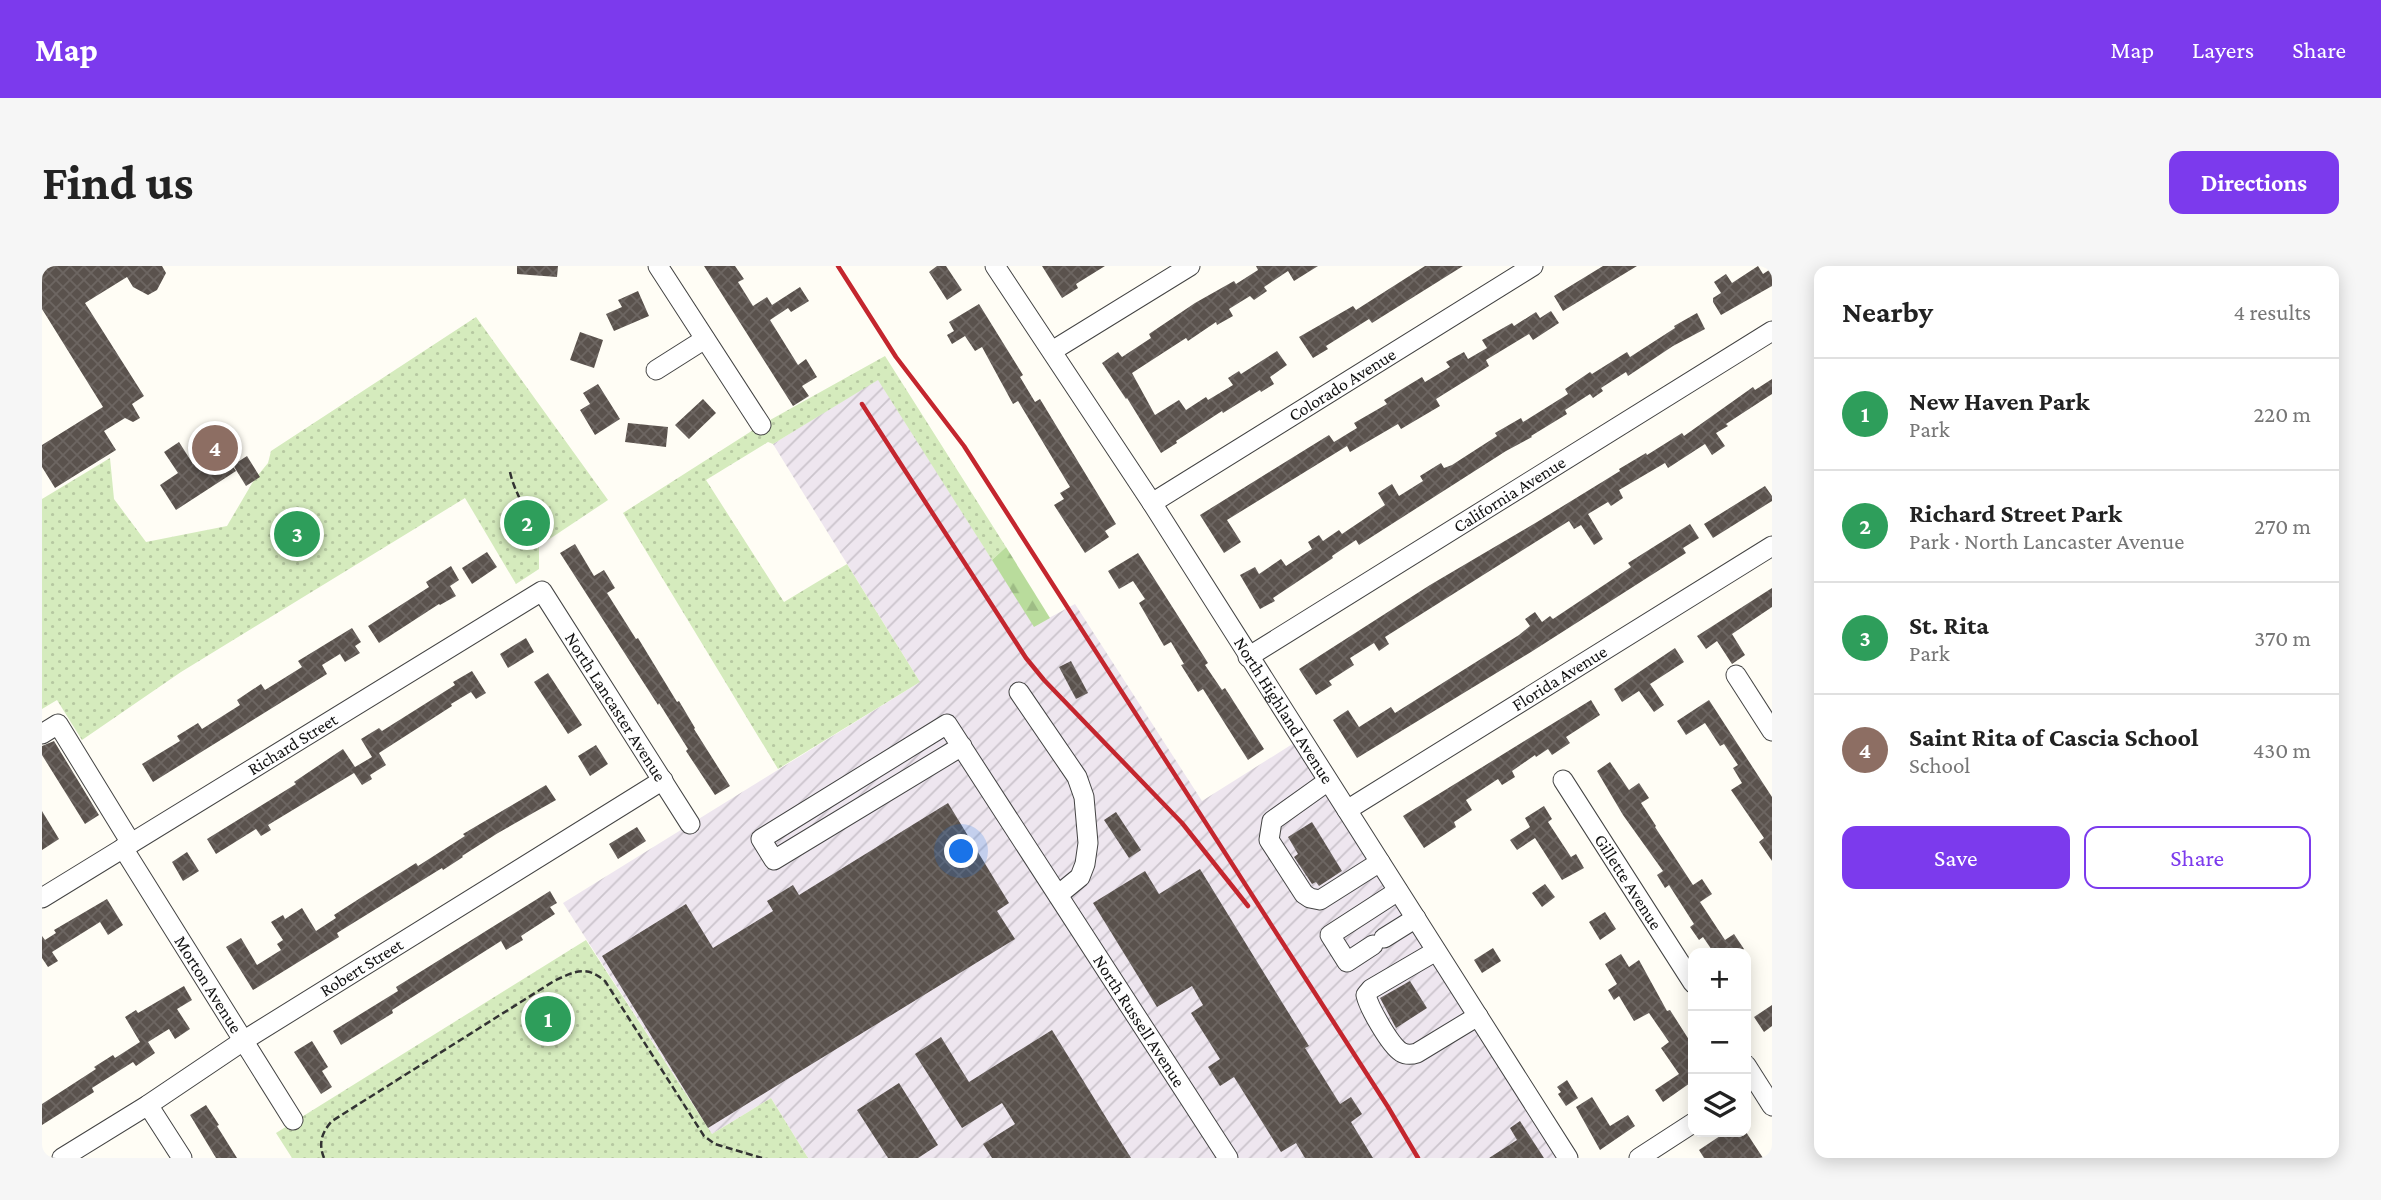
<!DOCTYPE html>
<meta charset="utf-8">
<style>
:root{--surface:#fff;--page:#f6f6f6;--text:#222;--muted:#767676;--line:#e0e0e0;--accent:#7c3aed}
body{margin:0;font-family:"Crimson Pro",serif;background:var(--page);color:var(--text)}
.controls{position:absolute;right:21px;bottom:21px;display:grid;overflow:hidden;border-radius:14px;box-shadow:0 4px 18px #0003}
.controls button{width:63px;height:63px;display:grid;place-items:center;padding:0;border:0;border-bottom:2px solid var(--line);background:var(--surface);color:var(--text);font:35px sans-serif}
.you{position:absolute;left:920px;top:586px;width:24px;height:24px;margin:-18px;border:5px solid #fff;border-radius:50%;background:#1a73e8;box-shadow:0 0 0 10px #1a73e833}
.badge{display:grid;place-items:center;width:46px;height:46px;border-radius:50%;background:var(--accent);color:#fff;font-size:23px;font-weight:700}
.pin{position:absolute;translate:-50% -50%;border:4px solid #fff;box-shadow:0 2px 7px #0006}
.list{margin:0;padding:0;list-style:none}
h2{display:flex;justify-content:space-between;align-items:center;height:91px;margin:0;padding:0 28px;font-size:30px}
h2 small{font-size:23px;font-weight:400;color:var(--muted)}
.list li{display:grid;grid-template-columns:46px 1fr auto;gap:21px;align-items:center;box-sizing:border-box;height:112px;padding:0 28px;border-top:2px solid var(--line)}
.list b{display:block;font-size:26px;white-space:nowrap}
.list p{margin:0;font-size:23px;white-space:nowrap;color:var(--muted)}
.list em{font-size:23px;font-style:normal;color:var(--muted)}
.actions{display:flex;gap:14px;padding:21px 28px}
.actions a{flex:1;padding:16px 0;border:2px solid var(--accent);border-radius:14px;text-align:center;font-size:24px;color:var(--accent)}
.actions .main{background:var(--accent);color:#fff}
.icon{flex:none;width:38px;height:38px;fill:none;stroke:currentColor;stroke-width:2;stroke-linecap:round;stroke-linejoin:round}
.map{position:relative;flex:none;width:1730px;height:892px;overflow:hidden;border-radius:14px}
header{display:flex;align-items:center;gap:42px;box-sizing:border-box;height:98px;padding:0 35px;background:var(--accent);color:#fff}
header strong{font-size:33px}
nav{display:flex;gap:38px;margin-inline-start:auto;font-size:24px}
.intro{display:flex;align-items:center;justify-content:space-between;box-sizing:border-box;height:168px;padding:0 42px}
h1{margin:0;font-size:49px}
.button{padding:18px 32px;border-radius:14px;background:var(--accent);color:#fff;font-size:24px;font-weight:700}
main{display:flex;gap:42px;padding:0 42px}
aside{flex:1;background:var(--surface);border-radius:14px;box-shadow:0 4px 18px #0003}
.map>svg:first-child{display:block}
.industrial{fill:url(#industrial-furrows)}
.grass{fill:url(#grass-dots)}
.forest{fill:url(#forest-firs)}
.building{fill:url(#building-cross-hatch)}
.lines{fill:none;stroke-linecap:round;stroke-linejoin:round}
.minor-casing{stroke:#444;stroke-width:21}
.path{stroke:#333;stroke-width:2.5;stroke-dasharray:7 3.5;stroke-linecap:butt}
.minor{stroke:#fff;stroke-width:19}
.rail{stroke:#c4262e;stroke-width:4.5}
.labels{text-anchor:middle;stroke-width:7;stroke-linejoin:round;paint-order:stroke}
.street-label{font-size:18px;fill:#111;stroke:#fff}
</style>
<header>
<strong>Map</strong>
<nav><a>Map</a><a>Layers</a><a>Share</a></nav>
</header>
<div class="intro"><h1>Find us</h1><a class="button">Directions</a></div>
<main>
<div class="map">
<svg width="1730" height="892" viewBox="0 0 1730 892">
<defs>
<pattern id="industrial-furrows" width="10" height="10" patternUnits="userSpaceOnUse" patternTransform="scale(1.75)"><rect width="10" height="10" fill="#eee6ef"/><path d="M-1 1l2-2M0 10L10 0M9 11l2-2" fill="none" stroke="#cbc4cc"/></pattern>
<pattern id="grass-dots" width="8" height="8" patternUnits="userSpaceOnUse" patternTransform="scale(1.75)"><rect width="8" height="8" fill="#d5ebbd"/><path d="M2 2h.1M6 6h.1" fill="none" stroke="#b6c8a1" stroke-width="1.8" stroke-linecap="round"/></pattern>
<pattern id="forest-firs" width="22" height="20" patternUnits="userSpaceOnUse" patternTransform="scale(1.75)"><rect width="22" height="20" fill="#b9dc9c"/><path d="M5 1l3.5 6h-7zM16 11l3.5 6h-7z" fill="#9ebc85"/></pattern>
<pattern id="building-cross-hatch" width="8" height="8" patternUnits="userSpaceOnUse" patternTransform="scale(1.75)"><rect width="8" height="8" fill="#5a524d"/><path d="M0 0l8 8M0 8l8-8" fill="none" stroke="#6d6662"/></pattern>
</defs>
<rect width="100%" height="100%" fill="#fffdf5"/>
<path class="industrial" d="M836,113L992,360L1033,338L1160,535L1252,477L1523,892H766L729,832L670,868L521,637L878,416L731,178Z"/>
<path class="grass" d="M434,51L566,234L497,280V303L474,318L423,232L139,406L40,474L15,434L0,443V233L68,192L72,233L104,276L185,260L212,214L226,197L229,185Z
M843,90L964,281L950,294L836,114L731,178L726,176L664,214L742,336L805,298L878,416L736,503L581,247L719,159Z
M544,674L670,868L729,832L766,892H250L234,867Z"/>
<path class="forest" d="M964,281L1008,352L992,361L950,294Z"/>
<path class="building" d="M0,0H120L124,7L115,24L106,29L91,21L85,11L43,37L102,130L90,138L98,152L91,156L83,152L62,165L74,184L13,222L0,201V179L61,141L0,43Z
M475,0H516L515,11L475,8Z
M662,0H693L702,13L696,16L711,40L725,31L730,39L758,21L767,35L749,46L746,42L728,54L756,99L764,93L775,111L760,120L767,130L751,140Z
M895,0H904L920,24L905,34L887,6Z
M1000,0H1063L1034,18L1036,22L1020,32Z
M1214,0H1276L1252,15L1246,5L1222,21L1225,25L1212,34L1208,30L1187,43L1191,50L1175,59L1174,56L1146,75L1144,72L1090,107L1113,149L1137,134L1144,144L1164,131L1166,134L1191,119L1186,112L1197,105L1199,108L1235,85L1245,99L1228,111L1232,118L1219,126L1218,124L1181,147L1180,145L1134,175L1135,177L1119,187L1085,132L1084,133L1060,97L1076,86L1080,91L1109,72L1107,68L1153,37L1192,15L1194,18L1216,4Z
M1383,0H1421L1330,57L1327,53L1284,80L1286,83L1271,92L1257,71L1311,40L1314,44Z
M1561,0H1595L1521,45L1512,30Z
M1716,0L1721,8L1730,2V20L1679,49L1671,36V32L1679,27L1672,16L1684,8L1690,17Z
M596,25L607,50L572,65L564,48L580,41L576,34Z
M937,38L981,109L978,111L993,136L998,133L1074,258L1063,265L1067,271L1043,287L1012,239L1022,233L1018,227L1028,221L976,135L971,138L940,81L933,85L923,70L910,78L905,69L912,65L907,56Z
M1509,45L1517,57L1491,74L1487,68L1444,94L1447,100L1394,133L1398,140L1359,163L1356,158L1308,186L1305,180L1185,254L1199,276L1182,287L1158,249L1287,169L1292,176L1315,162L1312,157L1345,138L1342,134L1380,111L1383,116L1408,101L1404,96L1422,86L1426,93L1445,82L1440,74L1470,57L1472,60L1494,46L1498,52Z
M1655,47L1663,63L1631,80L1586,110L1584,106L1559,122L1561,125L1551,132L1548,128L1523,144L1525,148L1489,170L1490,171L1464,185L1317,279L1314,274L1290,290L1291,292L1231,332L1233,335L1218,343L1198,309L1213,301L1217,308L1239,293L1244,300L1270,283L1266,276L1277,269L1281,275L1297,264L1300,268L1343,239L1336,227L1350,218L1357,230L1381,215L1378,210L1399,197L1402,202L1410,199L1455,170L1453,167L1479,152L1481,156L1526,128L1523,123L1548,106L1550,108L1585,86L1588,91L1633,62L1632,60Z
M538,66L561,74L552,102L528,94Z
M1730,113V128L1684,158L1686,160L1674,167L1683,180L1670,189L1663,178L1626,202L1623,197L1577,224L1581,232L1569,240L1566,236L1546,248L1561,273L1552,279L1539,259L1532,263L1527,255L1343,371L1347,378L1337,385L1332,377L1308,392L1312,399L1287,415L1290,419L1274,429L1257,403L1388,319L1495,256L1578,205L1577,203L1604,187L1605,189L1640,167L1642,170L1711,121L1713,124Z
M556,118L578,153L553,169L538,144L548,138L541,127Z
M661,133L674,147L647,173L633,159Z
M586,157L626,161L624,181L583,176Z
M137,176L151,198L178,181L194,205L134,244L118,219L136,207L122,186Z
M205,190L218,211L204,220L191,199Z
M1723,220L1730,230V235L1671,272L1662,258Z
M1648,258L1657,272L1641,282L1644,287L1489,386L1315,492L1291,454L1306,444L1317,461L1349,441L1353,447L1477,369L1488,360L1483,353L1493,346L1500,356L1508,350L1511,353L1589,301L1586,297Z
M533,278L552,310L562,304L573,322L565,327L570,335L594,373L596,372L635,436L637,435L653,462L652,463L688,520L673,529L644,485L646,483L617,437L616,439L518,287Z
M445,286L455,301L430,318L420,302Z
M1096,287L1166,397L1163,399L1180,424L1183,422L1222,483L1206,494L1161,423L1156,426L1139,399L1142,398L1129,376L1122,380L1097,337L1103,333L1091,315L1077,323L1066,305Z
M409,300L417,314L408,320L414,330L398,339L397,338L337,377L326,360L387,321L384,316Z
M1730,322V341L1690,368L1703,389L1690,398L1675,375L1664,383L1655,370Z
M310,362L319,376L313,380L318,387L303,396L298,388L280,399L285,408L111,516L100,498L138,475L135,470L156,457L160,463L198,439L195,434L219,418L223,424L260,401L256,395Z
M484,372L492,386L466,402L458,388Z
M1633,382L1642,396L1608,418L1622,439L1612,446L1597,425L1580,436L1572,423Z
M1029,395L1046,427L1034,433L1017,401Z
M430,405L444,427L434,433L429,426L409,438L410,440L337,487L344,499L328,509L330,513L320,519L312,507L226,559L229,564L219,570L214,563L174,588L165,573L254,518L252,516L301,483L313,501L330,491L319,473L337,462L340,465L413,419L411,416Z
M506,407L540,459L526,468L492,416Z
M1549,434L1558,449L1524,471L1528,477L1510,489L1506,483L1494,491L1493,489L1470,505L1473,511L1460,519L1456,513L1424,534L1430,544L1412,556L1414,561L1382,582L1361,550Z
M1667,434L1730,531V595L1717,576L1722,572L1689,524L1700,517L1691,502L1696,499L1682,478L1678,480L1663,457L1644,469L1635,455Z
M12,475L57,549L43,558L0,489V480Z
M554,479L566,498L548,510L536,490Z
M1568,496L1587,524L1597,517L1607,532L1599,537L1614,560L1613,561L1651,619L1660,613L1670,628L1658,636L1683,674L1692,668L1702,683L1696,687H1672L1661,671L1657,674L1648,661L1652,658L1627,619L1623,622L1615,609L1621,605L1581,549L1555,505Z
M504,519L514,534L456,567L420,590L421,591L401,604L400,602L295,667L297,671L211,724L184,681L199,672L215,699L239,684L235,678L241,674L229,656L241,649L243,653L260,642L274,665L294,652L292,649L323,629L374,597L376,600L423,570L421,568Z
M906,537L967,637L955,645L973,673L666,862L560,690L644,638L671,682L731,645L725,635L751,619L757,629Z
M1502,540L1510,553L1506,556L1529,591L1534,588L1542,602L1520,614L1493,572L1475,584L1468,574L1488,561L1483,552Z
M0,545L17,573L0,584Z
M1074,546L1099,584L1087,592L1062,554Z
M1270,556L1300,605L1277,620L1274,616L1270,618L1252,591L1256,588L1246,571Z
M595,561L604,575L576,593L567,578Z
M145,586L157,605L141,615L130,596Z
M1158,603L1267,780L1263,782L1298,838L1309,831L1320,848L1309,856L1331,892H1263L1254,877L1239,886L1192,811L1178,820L1166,801L1178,793L1149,747L1161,739L1150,720L1115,741L1051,637L1103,605L1117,628Z
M1503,618L1513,631L1500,641L1490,627Z
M508,625L515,637L508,641L513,648L479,670L481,674L464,684L459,675L350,744L351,747L299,779L291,765L356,725L354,721Z
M65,633L81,659L66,669L58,656L10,686L16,695L6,701L0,692V670L3,674L14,667L12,664Z
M1563,646L1574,663L1558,674L1547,656Z
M1451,682L1459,695L1440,707L1432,694Z
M1579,688L1587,701L1597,694L1625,745L1628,744L1651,780V815L1621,836L1613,824L1637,808L1619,782L1627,776L1607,747L1592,755L1577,730L1572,734L1566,724L1575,718L1563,698Z
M1368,715L1385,742L1354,762L1338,732Z
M142,720L150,734L135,743L148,763L133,773L127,763L106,776L113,787L94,800L91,796L50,822L52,826L0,859V838L54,803L52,801L71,789L73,792L98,776L83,751L94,744L96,747Z
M1730,739V760L1722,766L1712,751Z
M1010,764L1089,892H950L941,878L973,858L960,837L920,862L873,788L899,771L927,816Z
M270,775L286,801L280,805L290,821L279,828L252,786Z
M1525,814L1536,832L1524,840L1516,828L1519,826L1515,821Z
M857,817L896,879L876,892H846L815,844Z
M1550,831L1568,860L1586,849L1593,860L1558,884L1534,841Z
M164,839L177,859L175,860L195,892H174L148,849Z
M1478,855L1502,892H1447L1475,874L1468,862Z
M1684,866H1704L1721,892H1662L1657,884Z"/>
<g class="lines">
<defs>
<g id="minor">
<path d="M616,0L719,159"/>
<path id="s1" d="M953,0L1110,237L1526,892"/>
<path d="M1010,85L1148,0"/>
<path d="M614,104L663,73"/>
<path id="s2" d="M1110,237L1491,0"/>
<path id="s3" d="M1206,391L1730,65"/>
<path d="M1694,409L1730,465"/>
<path d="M977,426L1035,511L1042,531L1046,577L1043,598L1038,611L1016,629"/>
<path d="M0,468L16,458L89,577"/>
<path id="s4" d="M920,480L732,594L719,573L905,458L1186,892"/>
<path id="s5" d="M1521,514L1651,717"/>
<path d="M1286,515L1230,555L1227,574L1262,628L1268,632L1278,634L1338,596"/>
<path id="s6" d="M1305,544L1730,280"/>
<path id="s7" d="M81,582L251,854"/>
<path id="s8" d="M0,632L500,325L648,558"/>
<path d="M1342,672L1374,652"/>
<path d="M1331,679L1305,696L1288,669L1356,625"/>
<path d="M1394,685L1329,723L1324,729C1327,742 1348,779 1359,786C1364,789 1369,789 1375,787L1436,750"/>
<path d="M1704,799L1730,840"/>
<path d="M106,839L140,892"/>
<path id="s9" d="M20,892L106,839L201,775L621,514"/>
<path d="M1597,892L1651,857"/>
</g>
</defs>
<use href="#minor" class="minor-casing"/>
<path class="path" d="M468,206C471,220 477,230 482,243C488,258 487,265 496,280
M282,892C276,877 280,866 290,855L512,715C533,705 544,699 563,715L662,870L673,878L720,892"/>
<use href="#minor" class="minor"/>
<path class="rail" d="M796,0L854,91L922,180L1346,841L1376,892
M820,138L984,392L1002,414L1140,557L1206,640"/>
</g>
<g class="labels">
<g class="street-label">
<text dy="6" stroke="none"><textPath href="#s2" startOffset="224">Colorado Avenue</textPath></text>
<text dy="6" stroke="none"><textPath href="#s3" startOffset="308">California Avenue</textPath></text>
<text dy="6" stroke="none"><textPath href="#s6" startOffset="250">Florida Avenue</textPath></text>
<text dy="6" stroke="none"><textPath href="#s8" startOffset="724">North Lancaster Avenue</textPath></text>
<text dy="6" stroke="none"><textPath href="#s1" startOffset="530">North Highland Avenue</textPath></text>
<text dy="6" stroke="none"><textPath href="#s8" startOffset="294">Richard Street</textPath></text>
<text dy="6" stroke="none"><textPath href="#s5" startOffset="121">Gillette Avenue</textPath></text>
<text dy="6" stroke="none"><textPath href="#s9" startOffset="355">Robert Street</textPath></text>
<text dy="6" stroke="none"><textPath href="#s7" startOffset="161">Morton Avenue</textPath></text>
<text dy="6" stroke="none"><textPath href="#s4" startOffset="817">North Russell Avenue</textPath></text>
</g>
</g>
</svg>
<div class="controls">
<button>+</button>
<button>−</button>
<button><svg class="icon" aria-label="layers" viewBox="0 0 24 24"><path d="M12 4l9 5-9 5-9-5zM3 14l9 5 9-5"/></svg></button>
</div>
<div class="you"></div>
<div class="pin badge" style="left:506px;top:753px;background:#2e9e5b">1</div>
<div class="pin badge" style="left:485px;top:257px;background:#2e9e5b">2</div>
<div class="pin badge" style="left:255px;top:268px;background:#2e9e5b">3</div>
<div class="pin badge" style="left:173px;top:182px;background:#8d6e63">4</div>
</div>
<aside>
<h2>Nearby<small>4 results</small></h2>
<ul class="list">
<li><span class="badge" style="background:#2e9e5b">1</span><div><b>New Haven Park</b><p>Park</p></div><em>220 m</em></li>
<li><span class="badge" style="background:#2e9e5b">2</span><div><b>Richard Street Park</b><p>Park · North Lancaster Avenue</p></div><em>270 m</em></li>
<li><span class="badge" style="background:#2e9e5b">3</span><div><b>St. Rita</b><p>Park</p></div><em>370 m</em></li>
<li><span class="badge" style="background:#8d6e63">4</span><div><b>Saint Rita of Cascia School</b><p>School</p></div><em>430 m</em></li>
</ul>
<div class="actions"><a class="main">Save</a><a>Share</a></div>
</aside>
</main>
